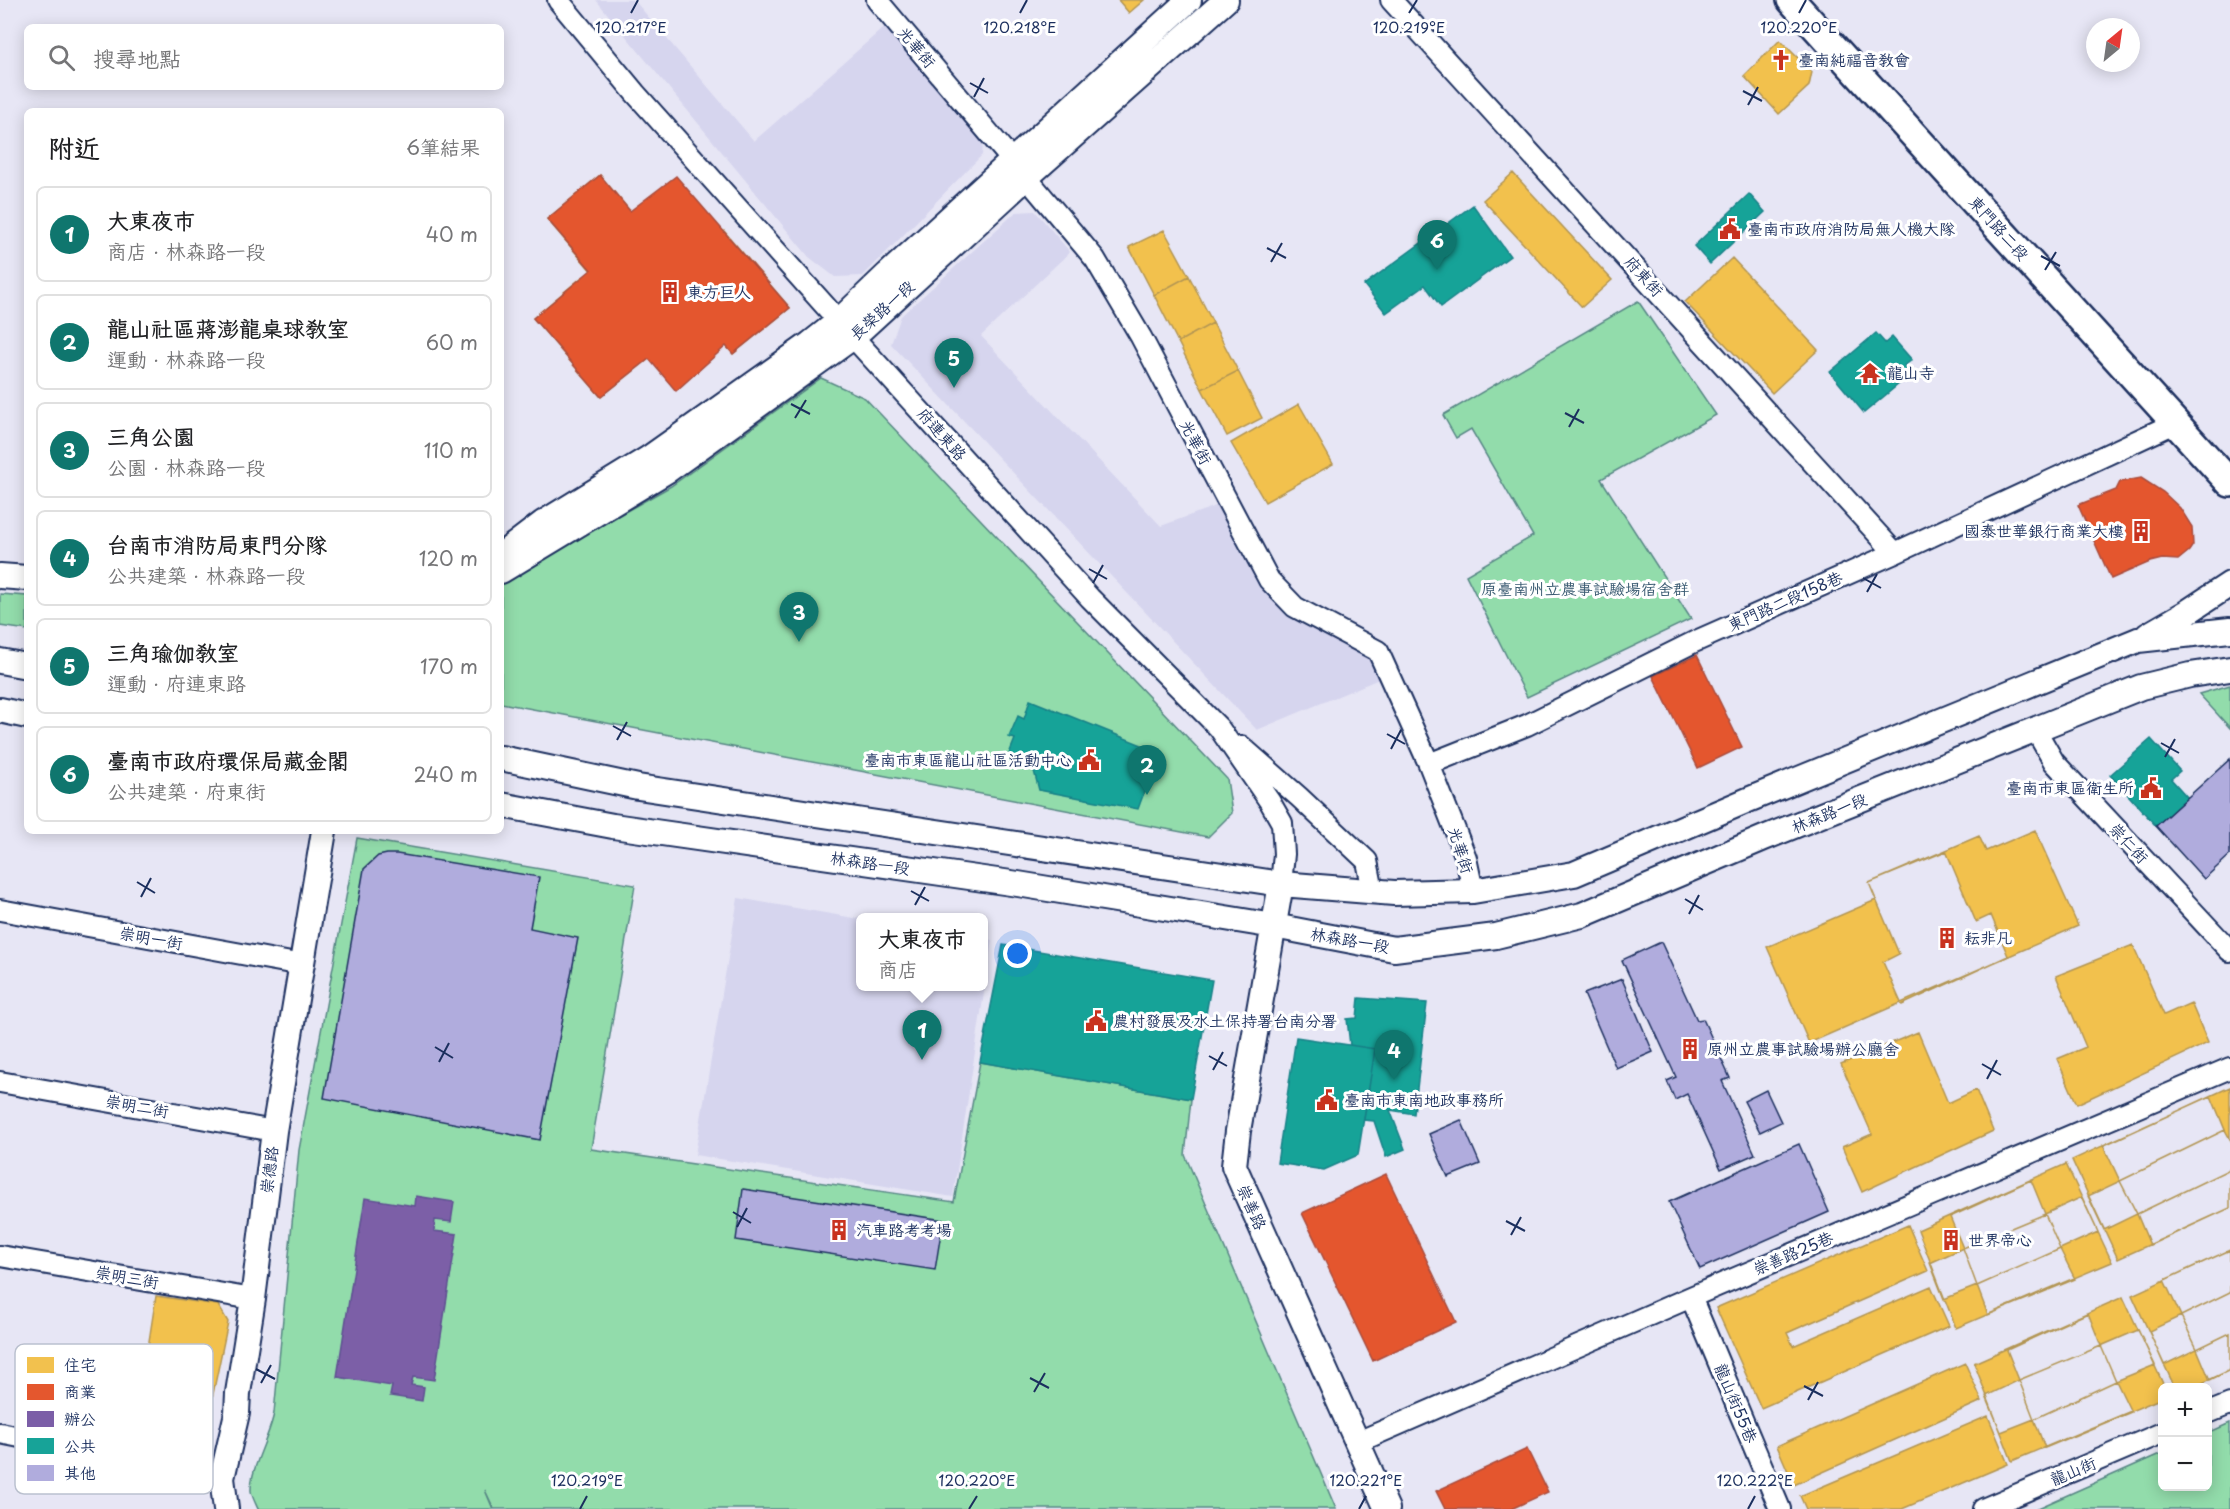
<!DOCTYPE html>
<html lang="zh-TW">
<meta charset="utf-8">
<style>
:root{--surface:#fff;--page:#f2f2f2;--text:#202124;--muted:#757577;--line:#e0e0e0;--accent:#0f766e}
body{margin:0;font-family:"Playpen Sans","LXGW WenKai TC",sans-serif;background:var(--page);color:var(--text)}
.controls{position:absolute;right:18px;bottom:18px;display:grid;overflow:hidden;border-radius:9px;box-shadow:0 3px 15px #0003}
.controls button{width:54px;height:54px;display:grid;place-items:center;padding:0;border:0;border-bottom:2px solid var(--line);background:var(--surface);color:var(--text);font:30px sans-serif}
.compass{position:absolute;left:2086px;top:18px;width:54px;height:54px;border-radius:50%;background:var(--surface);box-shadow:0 3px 15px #0003;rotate:29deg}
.you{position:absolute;left:1018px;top:954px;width:21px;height:21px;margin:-15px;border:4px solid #fff;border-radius:50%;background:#1a73e8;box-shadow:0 0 0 9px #1a73e833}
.badge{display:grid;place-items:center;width:39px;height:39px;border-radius:50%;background:var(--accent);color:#fff;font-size:20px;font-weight:700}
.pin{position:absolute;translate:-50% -50px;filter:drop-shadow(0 2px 3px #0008)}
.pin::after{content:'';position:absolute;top:32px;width:21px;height:18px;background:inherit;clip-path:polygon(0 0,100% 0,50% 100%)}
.popup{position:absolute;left:856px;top:913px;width:132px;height:78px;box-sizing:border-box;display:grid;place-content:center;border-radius:9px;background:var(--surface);filter:drop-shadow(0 2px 4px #0005);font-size:20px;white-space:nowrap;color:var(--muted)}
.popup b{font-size:22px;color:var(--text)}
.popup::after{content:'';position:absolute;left:50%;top:100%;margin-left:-12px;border:12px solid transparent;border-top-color:var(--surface)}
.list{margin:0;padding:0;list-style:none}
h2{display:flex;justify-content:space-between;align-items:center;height:78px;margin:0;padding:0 24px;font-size:26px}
h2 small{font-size:20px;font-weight:400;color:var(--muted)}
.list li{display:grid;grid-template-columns:39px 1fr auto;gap:18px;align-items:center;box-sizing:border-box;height:96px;margin:0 12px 12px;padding:0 12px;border:2px solid var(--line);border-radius:9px}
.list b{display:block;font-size:22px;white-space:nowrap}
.list p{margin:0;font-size:20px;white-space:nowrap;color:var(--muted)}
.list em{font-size:20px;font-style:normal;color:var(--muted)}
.icon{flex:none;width:33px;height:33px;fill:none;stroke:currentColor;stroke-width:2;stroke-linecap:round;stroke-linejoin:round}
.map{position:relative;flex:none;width:2230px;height:1509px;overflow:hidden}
.search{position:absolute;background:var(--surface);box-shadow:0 3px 15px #0003;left:24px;top:24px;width:480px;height:66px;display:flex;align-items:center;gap:15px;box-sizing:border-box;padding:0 21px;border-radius:9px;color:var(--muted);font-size:22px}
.panel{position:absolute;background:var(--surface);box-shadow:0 3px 15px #0003;left:24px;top:108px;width:480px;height:726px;border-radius:9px}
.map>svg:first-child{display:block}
.built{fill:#d6d5ee}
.green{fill:#92dcab;stroke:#568684;stroke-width:1.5}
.homes{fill:#f2c14e;stroke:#b29553;stroke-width:1.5;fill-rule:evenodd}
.shops{fill:#e4572e;stroke:#a84b3c;stroke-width:1.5}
.offices{fill:#7b5ea7;stroke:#5e5091;stroke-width:1.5}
.public{fill:#17a398;stroke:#188087;stroke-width:1.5}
.building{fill:#b0acdd;stroke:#1b2f5e;stroke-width:1.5}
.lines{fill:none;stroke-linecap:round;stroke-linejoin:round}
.minor-casing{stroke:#1b2f5e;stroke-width:24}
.tertiary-casing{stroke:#1b2f5e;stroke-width:28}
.secondary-casing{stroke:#1b2f5e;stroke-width:32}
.minor{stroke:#fff;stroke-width:20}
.tertiary{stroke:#fff;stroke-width:24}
.secondary{stroke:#fff;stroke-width:27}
.ticks{fill:none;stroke:#1b2f5e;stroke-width:2}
.labels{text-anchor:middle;stroke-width:6;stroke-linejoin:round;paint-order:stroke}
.street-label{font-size:16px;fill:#1b2f5e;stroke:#fff}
.poi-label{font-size:16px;fill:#1b2f5e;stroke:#fff;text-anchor:start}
.park-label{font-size:16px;fill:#395a71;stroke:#fff}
.key{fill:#fff;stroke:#bbc1cf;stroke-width:1.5}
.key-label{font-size:16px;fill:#1b2f5e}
.ticks-label{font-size:15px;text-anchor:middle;fill:#1b2f5e;stroke:#fff;stroke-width:6;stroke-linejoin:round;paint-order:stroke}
</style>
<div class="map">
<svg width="2230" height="1509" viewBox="0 0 2230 1509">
<rect width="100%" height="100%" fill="#e7e6f5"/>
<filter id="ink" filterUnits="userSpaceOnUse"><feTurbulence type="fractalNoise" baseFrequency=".0167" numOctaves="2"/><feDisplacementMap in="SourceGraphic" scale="12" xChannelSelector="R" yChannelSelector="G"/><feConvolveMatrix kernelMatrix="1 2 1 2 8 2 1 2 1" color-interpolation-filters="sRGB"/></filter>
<g filter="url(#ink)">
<path class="built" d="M596,0H634L754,141L889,23L984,134L982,155L863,276L835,277L809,257Z
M1035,211L1070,252L981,336L1161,526L1221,504L1281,608L1372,658L1379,679L1257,730L891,344L901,316L1016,212Z
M738,898L860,919V986H984V939L992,940L953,1197L695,1155Z"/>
<path class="green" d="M1638,301L1716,415L1601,479L1691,619L1527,697L1466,575L1533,536L1471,429L1456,438L1443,415Z
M821,378L865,398L1227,779L1232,813L1208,837L501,703V582L671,486Z
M0,594L27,596V630L0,626Z
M2230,685V728L2199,694Z
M357,838L635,885L591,1149L954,1202L980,1062L1191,1099L1185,1155L1336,1509H494L485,1490L493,1509H258C256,1504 252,1497 251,1491C250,1469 270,1436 274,1413L299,1150Z
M2230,1423V1509H2036L2162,1453V1486H2208V1433Z"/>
<path class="homes" d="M1118,0H1144L1129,13Z
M1780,40L1812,72L1809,86L1779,114L1744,76Z
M1513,173L1612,280L1582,307L1483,200Z
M600,175L660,247L609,292L547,219Z
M1164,230L1189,276L1154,295L1129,247Z
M724,231L790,308L733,354L669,278Z
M1732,258L1818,350L1772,393L1685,302Z
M1189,276L1213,323L1178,342L1154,295Z
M582,277L649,359L601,397L533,318Z
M1213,323L1238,371L1202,389L1178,342Z
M1238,371L1262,418L1227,436L1202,389Z
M1299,404L1333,464L1265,502L1231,443Z
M2035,830L2078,926L1809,1043L1767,947L1876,900L1869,883L1979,836L1986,851Z
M1946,851L1976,922L1991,915L2008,956L1902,1005L1883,962L1899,954L1869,883Z
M2133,945L2164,1015L2191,1003L2208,1043L2077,1104L2057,1059L2086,1047L2056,976Z
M1918,1032L1948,1103L1976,1090L1993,1131L1862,1192L1842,1147L1872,1134L1841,1064Z
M2230,1087V1139L2225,1130L2120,1181L2137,1214L2230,1169V1208L2118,1259L2072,1160Z
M2211,1096L2225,1130L2120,1181L2103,1145Z
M2066,1164L2112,1262L1956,1328L1918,1230ZM2045,1214L2060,1249L1977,1286L1963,1248Z
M2230,1169V1208L2150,1245L2137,1214Z
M2031,1180L2045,1214L1963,1248L1950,1217Z
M2120,1181L2137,1214L2104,1230L2088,1196Z
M2082,1197L2098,1232L2060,1249L2045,1214Z
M1908,1225L1928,1271L1787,1333L1793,1346L1931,1286L1949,1326L1761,1408L1716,1308Z
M1963,1248L1977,1286L1944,1299L1930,1263Z
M2060,1249L2075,1279L1988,1315L1977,1286Z
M2230,1250V1292L2181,1316L2197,1349L2230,1333V1370L2192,1388H2175L2132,1295Z
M2230,1250V1292L2181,1316L2164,1280Z
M156,1296L218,1305L228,1322L202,1447L193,1446L190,1454L126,1440L137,1352L147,1354Z
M2123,1297L2165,1388H2162V1398L2012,1461L1974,1363ZM2101,1346L2116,1381L2034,1419L2019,1380Z
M2088,1313L2101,1346L2019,1380L2007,1350Z
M2181,1316L2197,1349L2164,1365L2149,1331Z
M2138,1330L2155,1365L2116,1381L2101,1346Z
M2230,1333V1370L2210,1380L2197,1349Z
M1965,1363L1982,1401L1794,1485L1777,1446Z
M2019,1380L2034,1419L2001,1432L1986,1396Z
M2116,1381L2131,1412L2045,1448L2034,1419Z
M1988,1416L2008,1464L1902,1509H1806L1800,1496Z"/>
<path class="shops" d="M600,175L630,211L676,176L790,308L733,354L726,346L676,391L649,359L601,397L533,318L591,270L547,219Z
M2141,478L2163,492L2180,508L2192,527L2193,545L2189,551L2178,560L2162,559L2150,562L2111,579L2078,505L2116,490L2120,482Z
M1697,655L1742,747L1698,768L1653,676Z
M1386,1174L1456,1322L1373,1361L1302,1213Z
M1527,1449L1548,1492L1511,1509H1445L1436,1491Z"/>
<path class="offices" d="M416,1196L454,1202L451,1222L435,1220L434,1231L457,1234L434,1380L413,1377L411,1385L424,1387L422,1401L390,1396L392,1386L337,1377L365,1198L415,1206Z"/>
<path class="public" d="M1749,194L1765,212L1710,264L1694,246Z
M1473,205L1510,256L1441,307L1425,285L1386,313L1364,285Z
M1876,333L1885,343L1892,337L1912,360L1904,366L1911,374L1864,413L1830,372Z
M1030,700L1159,752L1138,809L1039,790L1033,767L1009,754L1015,739L1009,737L1018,716L1024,719Z
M2151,739L2180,771L2171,779L2188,798L2156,826L2110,775Z
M1003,945L1212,980L1191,1099L980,1062Z
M1359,998L1427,1003L1414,1114L1390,1110L1405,1149L1386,1157L1374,1121L1364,1120L1375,1049L1350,1045L1347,1019L1357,1018Z
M1296,1037L1375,1049L1358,1155L1324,1170L1277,1163Z"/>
<path class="building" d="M2230,759V855L2204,879L2156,826Z
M387,854H397L539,877L530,928L578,938L540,1140L324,1098L364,869L378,856Z
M1661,942L1697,1020L1703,1019L1730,1078L1722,1081L1755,1154L1721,1169L1687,1094L1675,1100L1667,1081L1676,1077L1622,960Z
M1622,979L1653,1052L1616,1068L1584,994Z
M1766,1090L1781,1122L1760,1132L1744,1101Z
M1461,1120L1480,1164L1448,1177L1429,1134Z
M1799,1144L1829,1212L1700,1269L1669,1202Z
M743,1189L943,1220L935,1270L736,1240Z"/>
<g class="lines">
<defs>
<path id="minor" d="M558,0L635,93L853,337L1090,598L1219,728L1270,802L1282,823L1284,854L1281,884
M877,0L1095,259L1141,337L1269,580L1295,607L1378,651L1429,764L1466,858L1473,891
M1391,0L1895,553
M2035,729L2054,762L2230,951
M1241,746L1299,797L1367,861L1373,891
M1429,764L1527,725L1694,642L1895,553L2175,423
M0,910L302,965
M0,1082L274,1131
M0,1256L253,1299
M1691,1297L1780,1509
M2208,1413L2230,1404
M0,1433L222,1478
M1358,1442L1691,1297L2230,1068
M1983,1509L2162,1433"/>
<path id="tertiary" d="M501,555L543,523L649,458L810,344L839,321L888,274L1189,0
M501,571L668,470L853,337L1027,177L1226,0
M0,576L27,578
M2148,635L2186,613L2230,584
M0,661L27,666
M0,710L27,716
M501,758L638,787L1281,884L1394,893L1473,891L1574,874L1748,800L2138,640L2230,630
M501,805L613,826L1018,884L1274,926L1394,949L1496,936L1582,915L1764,838L2141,687L2190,675L2230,669
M1281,884L1238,1131L1234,1166L1387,1509
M226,1509L222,1478L237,1413L238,1393L253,1299L274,1131L324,831"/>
<path id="secondary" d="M1791,0L2230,483"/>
</defs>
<use href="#minor" class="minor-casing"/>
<use href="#tertiary" class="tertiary-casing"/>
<use href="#secondary" class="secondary-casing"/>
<use href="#minor" class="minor"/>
<use href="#tertiary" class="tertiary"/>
<use href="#secondary" class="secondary"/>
</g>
</g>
<path class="ticks" d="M631,13L638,0M1020,13L1027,0M1409,13L1417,0M1799,13L1806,0M970,83L988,93M1743,91L1762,101M974,97L984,78M1748,105L1758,87M1267,248L1286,258M2041,256L2060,266M1271,262L1282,243M2045,270L2056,252M791,404L810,414M1565,413L1584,423M795,418L806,400M1569,427L1579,409M1089,569L1107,579M1863,578L1881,588M1093,583L1103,565M1867,592L1877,574M613,726L631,736M1387,734L1405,744M617,740L627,722M2161,743L2179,753M1391,749L1401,730M2165,757L2175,739M137,882L155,893M911,891L929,901M141,897L151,878M1685,899L1703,910M915,905L925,887M1689,914L1699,895M435,1047L453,1058M1209,1056L1227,1066M439,1062L449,1043M1982,1064L2001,1075M1213,1070L1223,1052M1987,1079L1997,1060M733,1212L751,1223M1506,1221L1525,1231M737,1227L747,1208M1511,1235L1521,1217M256,1369L275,1379M1030,1378L1049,1388M261,1383L271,1365M1804,1386L1823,1396M1034,1392L1045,1373M1808,1400L1818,1382M580,1509L587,1496M969,1509L977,1496M1359,1509L1366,1496M1748,1509L1755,1496"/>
<defs>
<symbol id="church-bare" viewBox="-9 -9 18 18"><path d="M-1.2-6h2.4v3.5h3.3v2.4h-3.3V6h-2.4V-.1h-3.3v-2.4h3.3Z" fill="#c8321e" stroke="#fff" stroke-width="2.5" paint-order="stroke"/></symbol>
<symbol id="civic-bare" viewBox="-9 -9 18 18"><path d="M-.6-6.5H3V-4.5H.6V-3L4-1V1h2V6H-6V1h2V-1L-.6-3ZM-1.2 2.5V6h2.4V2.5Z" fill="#c8321e" stroke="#fff" stroke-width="2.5" paint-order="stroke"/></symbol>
<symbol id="building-bare" viewBox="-9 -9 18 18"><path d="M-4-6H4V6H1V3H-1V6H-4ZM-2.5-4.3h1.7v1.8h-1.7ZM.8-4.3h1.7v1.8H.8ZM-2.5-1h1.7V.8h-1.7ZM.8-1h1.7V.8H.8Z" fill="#c8321e" stroke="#fff" stroke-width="2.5" paint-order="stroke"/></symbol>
<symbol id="temple-bare" viewBox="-9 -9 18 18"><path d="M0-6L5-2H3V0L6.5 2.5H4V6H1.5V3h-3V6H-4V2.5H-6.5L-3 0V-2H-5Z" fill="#c8321e" stroke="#fff" stroke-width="2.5" paint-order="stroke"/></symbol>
</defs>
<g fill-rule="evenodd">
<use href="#church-bare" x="1766" y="45" width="30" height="30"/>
<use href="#civic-bare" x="1715" y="214" width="30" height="30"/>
<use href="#building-bare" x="655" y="277" width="30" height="30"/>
<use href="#temple-bare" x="1855" y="358" width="30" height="30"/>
<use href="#building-bare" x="2126" y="516" width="30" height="30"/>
<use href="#civic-bare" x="1074" y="745" width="30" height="30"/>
<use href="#civic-bare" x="2136" y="773" width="30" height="30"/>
<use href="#building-bare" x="1932" y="923" width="30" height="30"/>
<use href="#civic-bare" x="1081" y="1006" width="30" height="30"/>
<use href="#building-bare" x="1675" y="1034" width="30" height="30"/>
<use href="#civic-bare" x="1312" y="1085" width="30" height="30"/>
<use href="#building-bare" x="824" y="1215" width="30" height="30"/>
<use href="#building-bare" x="1936" y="1225" width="30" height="30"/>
</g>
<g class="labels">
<g class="street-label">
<text transform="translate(917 47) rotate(50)" y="6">光華街</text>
<text transform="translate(1999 228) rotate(48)" y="6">東門路二段</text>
<text transform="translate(1644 276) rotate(48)" y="6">府東街</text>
<text transform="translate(882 310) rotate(-42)" y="6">長榮路一段</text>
<text transform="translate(942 434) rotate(48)" y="6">府連東路</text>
<text transform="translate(1196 442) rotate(62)" y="6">光華街</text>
<text transform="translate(1785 601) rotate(-24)" y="6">東門路二段158巷</text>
<text transform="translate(1829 813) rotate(-22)" y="6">林森路一段</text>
<text transform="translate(2129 843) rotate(47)" y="6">崇仁街</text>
<text transform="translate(1461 850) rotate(72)" y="6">光華街</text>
<text transform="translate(870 863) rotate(8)" y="6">林森路一段</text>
<text transform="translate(151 938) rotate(10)" y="6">崇明一街</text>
<text transform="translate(1350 940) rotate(10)" y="6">林森路一段</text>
<text transform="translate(137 1106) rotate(10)" y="6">崇明二街</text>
<text transform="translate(269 1170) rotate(-83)" y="6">崇德路</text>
<text transform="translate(1252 1207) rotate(66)" y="6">崇善路</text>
<text transform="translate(1793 1253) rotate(-23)" y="6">崇善路25巷</text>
<text transform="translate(127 1277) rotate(10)" y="6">崇明三街</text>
<text transform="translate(1736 1403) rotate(67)" y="6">龍山街55巷</text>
<text transform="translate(2073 1471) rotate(-23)" y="6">龍山街</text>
</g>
<g class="poi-label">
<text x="1798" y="66">臺南純福音教會</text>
<text x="1747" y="235">臺南市政府消防局無人機大隊</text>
<text x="687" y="298">東方巨人</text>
<text x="1887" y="379">龍山寺</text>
<text x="2124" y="537" text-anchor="end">國泰世華銀行商業大樓</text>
<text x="1072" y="766" text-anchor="end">臺南市東區龍山社區活動中心</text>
<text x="2134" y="794" text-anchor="end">臺南市東區衛生所</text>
<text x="1964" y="944">耘非凡</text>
<text x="1113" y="1027">農村發展及水土保持署台南分署</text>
<text x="1707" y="1055">原州立農事試驗場辦公廳舍</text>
<text x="1344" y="1106">臺南市東南地政事務所</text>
<text x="856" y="1236">汽車路考考場</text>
<text x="1968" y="1246">世界帝心</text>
</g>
<g class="park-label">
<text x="1585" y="595">原臺南州立農事試驗場宿舍群</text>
</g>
</g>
<rect x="15" y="1344" width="198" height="150" rx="9" class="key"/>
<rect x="27" y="1357" width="27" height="16" fill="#f2c14e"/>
<rect x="27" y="1384" width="27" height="16" fill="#e4572e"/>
<rect x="27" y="1411" width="27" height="16" fill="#7b5ea7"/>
<rect x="27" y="1438" width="27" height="16" fill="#17a398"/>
<rect x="27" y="1465" width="27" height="16" fill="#b0acdd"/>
<g class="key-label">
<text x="64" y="1371">住宅</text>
<text x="64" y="1398">商業</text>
<text x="64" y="1425">辦公</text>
<text x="64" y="1452">公共</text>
<text x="64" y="1479">其他</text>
</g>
<g class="ticks-label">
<text x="631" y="33">120.217°E</text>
<text x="1020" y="33">120.218°E</text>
<text x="1409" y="33">120.219°E</text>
<text x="1799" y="33">120.220°E</text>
<text x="587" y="1486">120.219°E</text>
<text x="977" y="1486">120.220°E</text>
<text x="1366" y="1486">120.221°E</text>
<text x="1755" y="1486">120.222°E</text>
</g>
</svg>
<div class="controls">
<button>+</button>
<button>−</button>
</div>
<svg class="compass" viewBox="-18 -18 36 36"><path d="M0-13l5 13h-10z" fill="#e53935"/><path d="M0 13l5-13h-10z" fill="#757577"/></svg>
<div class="you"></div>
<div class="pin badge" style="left:922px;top:1060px">1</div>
<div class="popup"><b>大東夜市</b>商店</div>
<div class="pin badge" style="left:1147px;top:795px">2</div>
<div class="pin badge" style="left:799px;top:642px">3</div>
<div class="pin badge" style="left:1394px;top:1080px">4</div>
<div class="pin badge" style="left:954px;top:388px">5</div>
<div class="pin badge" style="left:1437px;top:270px">6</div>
<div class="search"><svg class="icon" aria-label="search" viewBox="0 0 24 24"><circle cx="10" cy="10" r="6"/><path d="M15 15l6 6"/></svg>搜尋地點</div>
<section class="panel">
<h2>附近<small>6筆結果</small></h2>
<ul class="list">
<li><span class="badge">1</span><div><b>大東夜市</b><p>商店 · 林森路一段</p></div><em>40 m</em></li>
<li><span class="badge">2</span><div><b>龍山社區蔣澎龍桌球教室</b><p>運動 · 林森路一段</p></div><em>60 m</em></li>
<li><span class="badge">3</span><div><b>三角公園</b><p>公園 · 林森路一段</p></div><em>110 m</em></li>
<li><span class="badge">4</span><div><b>台南市消防局東門分隊</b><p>公共建築 · 林森路一段</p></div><em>120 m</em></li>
<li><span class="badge">5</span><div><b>三角瑜伽教室</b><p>運動 · 府連東路</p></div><em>170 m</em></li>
<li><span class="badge">6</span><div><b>臺南市政府環保局藏金閣</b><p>公共建築 · 府東街</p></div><em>240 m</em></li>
</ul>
</section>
</div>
